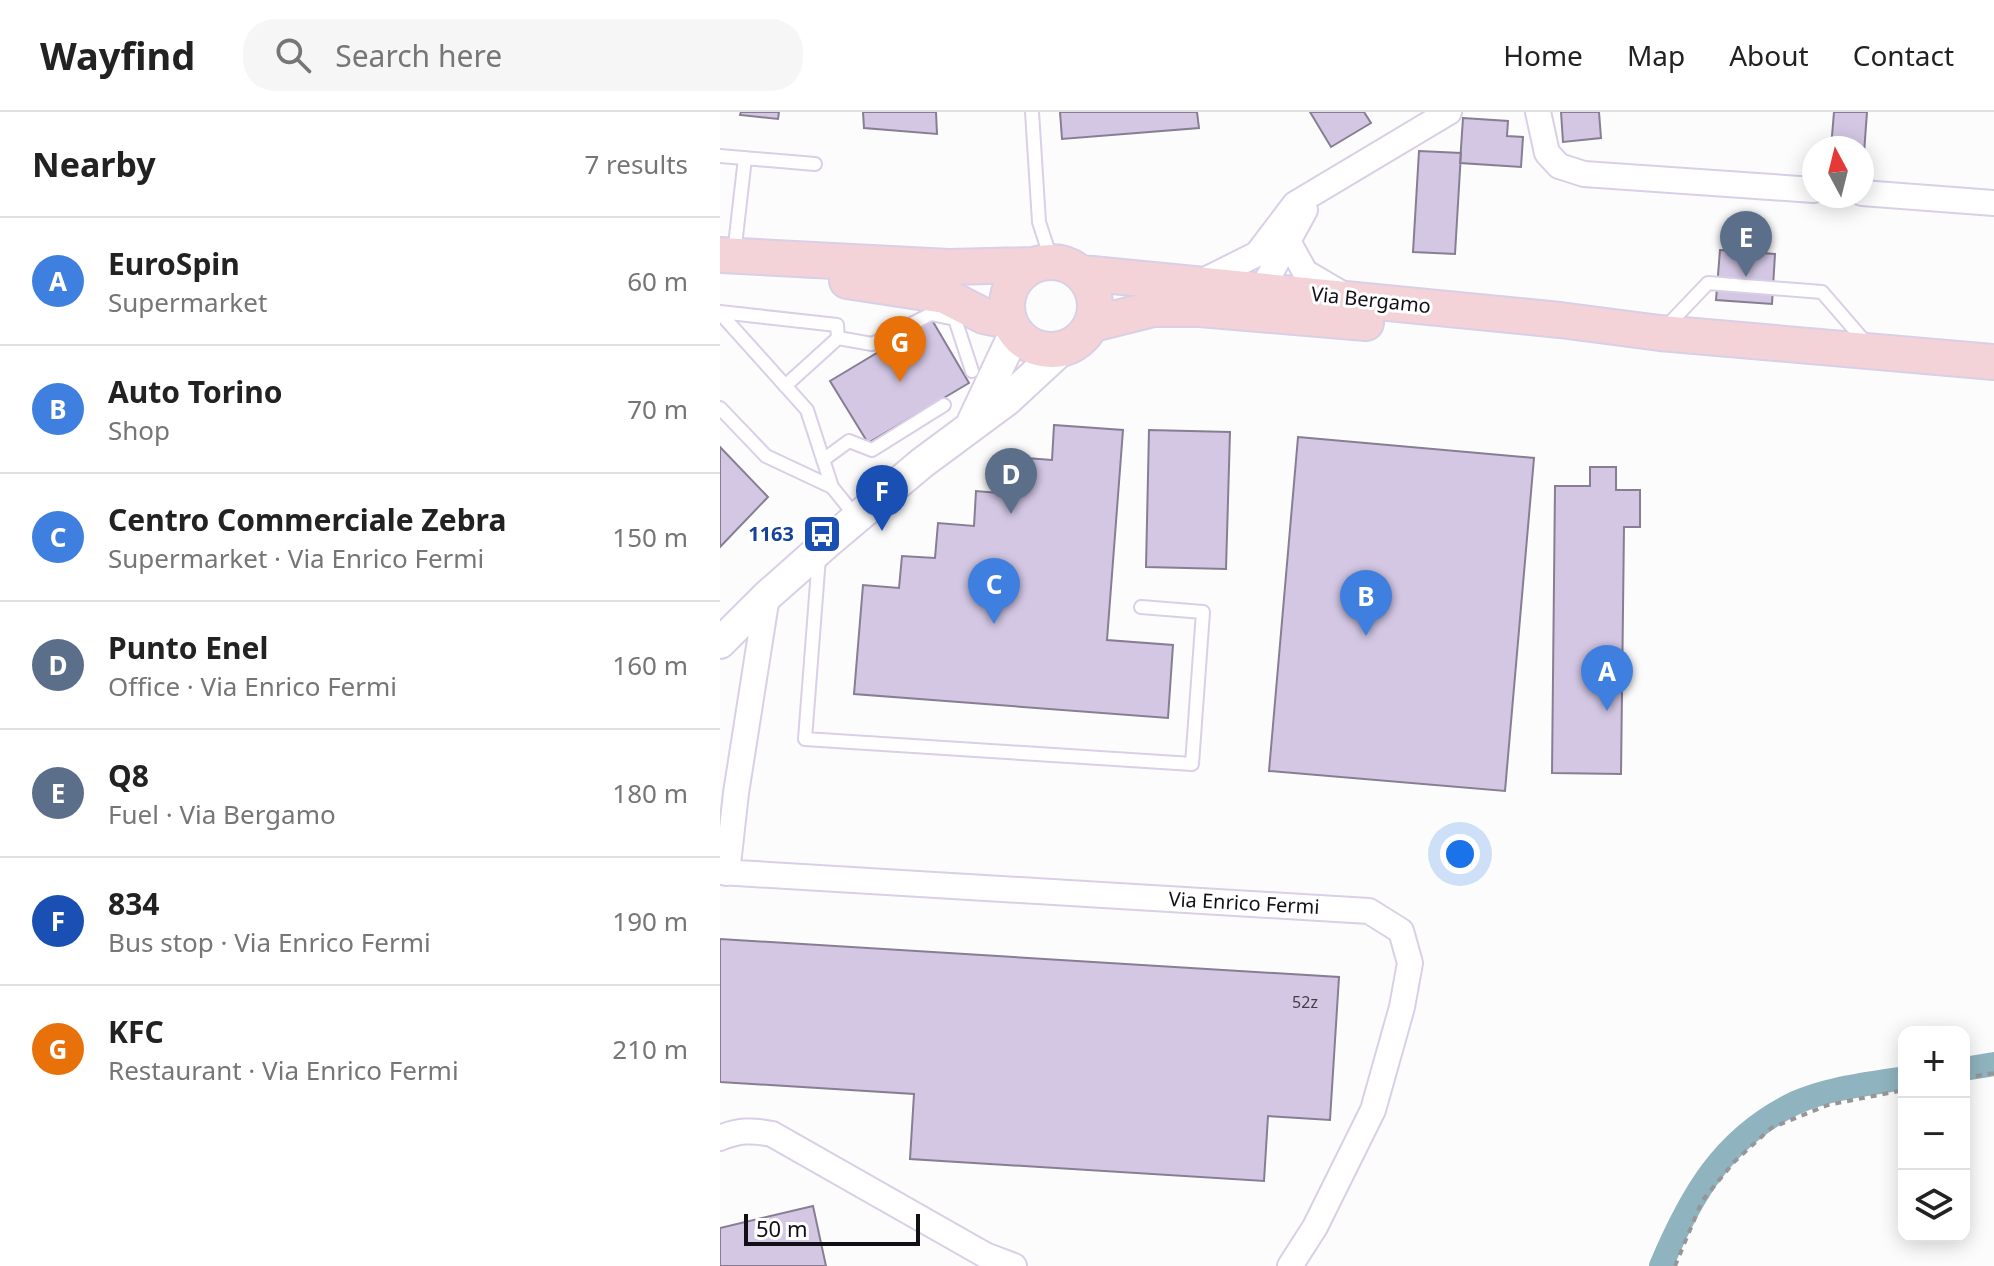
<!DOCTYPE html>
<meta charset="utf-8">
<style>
:root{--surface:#fff;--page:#f6f6f6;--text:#222;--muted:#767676;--line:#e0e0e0;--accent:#7c3aed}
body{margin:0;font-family:"Noto Sans",sans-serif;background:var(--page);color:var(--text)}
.controls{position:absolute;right:24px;bottom:24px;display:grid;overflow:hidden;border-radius:16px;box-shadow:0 4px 20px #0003}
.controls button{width:72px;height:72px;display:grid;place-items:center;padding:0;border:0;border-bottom:2px solid var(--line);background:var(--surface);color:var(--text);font:40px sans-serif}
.compass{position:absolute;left:1082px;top:24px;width:72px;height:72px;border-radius:50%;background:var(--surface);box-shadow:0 4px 20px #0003;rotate:353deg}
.scale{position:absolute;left:24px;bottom:20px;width:176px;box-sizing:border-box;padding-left:8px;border:4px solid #120f17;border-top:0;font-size:22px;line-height:28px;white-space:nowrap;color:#120f17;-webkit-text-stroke:6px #fff;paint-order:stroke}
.you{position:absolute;left:740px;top:742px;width:28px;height:28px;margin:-20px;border:6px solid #fff;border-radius:50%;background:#1a73e8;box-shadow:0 0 0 12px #1a73e833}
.badge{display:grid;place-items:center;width:52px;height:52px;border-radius:50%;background:var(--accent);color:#fff;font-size:26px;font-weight:700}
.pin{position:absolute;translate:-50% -66px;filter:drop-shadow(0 2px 4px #0008)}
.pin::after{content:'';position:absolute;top:42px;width:28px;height:24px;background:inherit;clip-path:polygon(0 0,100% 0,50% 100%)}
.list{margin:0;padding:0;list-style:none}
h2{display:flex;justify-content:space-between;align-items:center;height:104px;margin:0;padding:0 32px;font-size:34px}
h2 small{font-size:26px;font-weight:400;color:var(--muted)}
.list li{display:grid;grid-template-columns:52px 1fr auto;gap:24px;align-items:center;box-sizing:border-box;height:128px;padding:0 32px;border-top:2px solid var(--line)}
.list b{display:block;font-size:30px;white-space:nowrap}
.list p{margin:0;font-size:26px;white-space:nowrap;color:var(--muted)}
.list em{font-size:26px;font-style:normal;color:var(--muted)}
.icon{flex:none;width:44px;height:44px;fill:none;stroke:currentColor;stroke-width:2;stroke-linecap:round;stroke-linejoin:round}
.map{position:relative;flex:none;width:1274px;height:1154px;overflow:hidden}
header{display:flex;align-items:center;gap:48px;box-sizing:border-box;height:112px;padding:0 40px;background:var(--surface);border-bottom:2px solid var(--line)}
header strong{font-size:38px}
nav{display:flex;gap:44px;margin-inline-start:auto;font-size:28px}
.search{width:560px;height:72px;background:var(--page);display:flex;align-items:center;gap:20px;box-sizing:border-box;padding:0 28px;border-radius:32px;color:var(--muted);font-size:30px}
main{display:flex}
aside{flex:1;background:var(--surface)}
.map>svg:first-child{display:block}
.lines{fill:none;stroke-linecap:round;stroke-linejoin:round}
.canal{stroke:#90b4bf;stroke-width:24}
.building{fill:#d3c7e4;stroke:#877e93;stroke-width:2}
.service-casing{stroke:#d9cfe7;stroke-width:16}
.minor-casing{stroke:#d9cfe7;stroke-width:28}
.tertiary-casing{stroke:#d9cfe7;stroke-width:34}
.secondary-casing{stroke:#d9cfe7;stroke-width:38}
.path{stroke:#969598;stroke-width:4;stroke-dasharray:6 6;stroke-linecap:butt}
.service{stroke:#fff;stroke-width:12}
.minor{stroke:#fff;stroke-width:24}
.tertiary{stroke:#fff;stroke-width:30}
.secondary{stroke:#f3d3d7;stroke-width:34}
.labels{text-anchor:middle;stroke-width:6;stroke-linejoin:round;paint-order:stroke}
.number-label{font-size:16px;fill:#423d4a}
.street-label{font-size:20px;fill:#120f17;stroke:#fff}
.transit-label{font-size:20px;font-weight:bold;fill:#164399;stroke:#fff;text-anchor:end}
</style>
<header>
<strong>Wayfind</strong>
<div class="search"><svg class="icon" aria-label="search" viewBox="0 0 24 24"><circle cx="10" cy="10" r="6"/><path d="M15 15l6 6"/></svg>Search here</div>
<nav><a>Home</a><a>Map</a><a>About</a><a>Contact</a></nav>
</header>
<main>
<aside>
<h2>Nearby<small>7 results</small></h2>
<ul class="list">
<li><span class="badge" style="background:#3f7fe0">A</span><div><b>EuroSpin</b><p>Supermarket</p></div><em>60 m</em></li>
<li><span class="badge" style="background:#3f7fe0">B</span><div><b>Auto Torino</b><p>Shop</p></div><em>70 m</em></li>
<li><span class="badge" style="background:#3f7fe0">C</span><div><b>Centro Commerciale Zebra</b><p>Supermarket · Via Enrico Fermi</p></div><em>150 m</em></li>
<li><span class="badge" style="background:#5c6f8a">D</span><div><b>Punto Enel</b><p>Office · Via Enrico Fermi</p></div><em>160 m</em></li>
<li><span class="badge" style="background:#5c6f8a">E</span><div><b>Q8</b><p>Fuel · Via Bergamo</p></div><em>180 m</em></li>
<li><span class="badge" style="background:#1a4fb4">F</span><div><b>834</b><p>Bus stop · Via Enrico Fermi</p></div><em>190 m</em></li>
<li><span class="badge" style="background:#e8710a">G</span><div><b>KFC</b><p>Restaurant · Via Enrico Fermi</p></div><em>210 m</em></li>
</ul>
</aside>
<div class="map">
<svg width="1274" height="1154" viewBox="0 0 1274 1154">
<rect width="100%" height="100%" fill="#fcfcfc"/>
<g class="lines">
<path class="canal" d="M1244,957L1274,952
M941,1154C971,1083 1003,1026 1075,991C1108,976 1149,972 1184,966"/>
</g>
<path class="building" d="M21,0H59L58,7L20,3Z
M143,0H216L217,22L144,16Z
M340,0H477L479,16L342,27Z
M590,0H644L651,11L611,35Z
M841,0H879L881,26L843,30Z
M1114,0H1147L1143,55L1142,36H1111Z
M743,6L788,9L787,24L803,25L801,55L740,51Z
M699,39L741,41L735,142L693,140Z
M1000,138L1055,142L1052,192L996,188Z
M212,208L249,271L148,331L110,269Z
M334,313L403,318L387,528L453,533L448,606L134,582L143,473L179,476L182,444L215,446L218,411L254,414L256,379L291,382L294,345L332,348Z
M429,318L510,320L506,457L426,455Z
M578,325L814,346L785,679L549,659Z
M0,335L48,385L0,435Z
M870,355H896V378H920V415H904L901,662L832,661L835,374H870Z
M0,827L619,865L610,1008L548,1004L544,1069L190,1047L194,982L0,970Z
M93,1094L106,1154H0V1116Z"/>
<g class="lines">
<defs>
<path id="service" d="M312,0L319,110L332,150
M0,44L95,52
M14,142L25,46
M0,200L117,213L118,226L65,274
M0,201L87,298L112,375L137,406
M944,217L988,171L1102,180L1146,231
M118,226L152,232L211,202L235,207L252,259
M0,296L46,344L112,375
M103,348L129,329L152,338L224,293
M99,445L85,627L472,652L483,500L421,495"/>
<path id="minor" d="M818,0L827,41L839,54L864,62L1094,78
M1142,81L1274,91
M569,131L585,160L624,183
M479,171L537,142L575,92L729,0
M533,186L542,177L585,98
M0,760L649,799L681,819L690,851L682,895L653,998L595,1115L570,1154
M7,761L16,681L47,484
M0,1026C18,1018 33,1018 52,1022L265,1143L294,1154"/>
<path id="tertiary" d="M253,309L295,220
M0,531L47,484L108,430L202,351L287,288L341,238"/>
<path id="secondary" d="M0,143L229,155L313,153
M287 194a44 44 0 1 1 88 0a44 44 0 1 1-88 0Z
M362,161L840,208L940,221L1274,250
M127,169L225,184L264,204L289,209
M373,212L433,197H480L646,211"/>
</defs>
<use href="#service" class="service-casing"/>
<use href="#minor" class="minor-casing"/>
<use href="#tertiary" class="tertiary-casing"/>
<use href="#secondary" class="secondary-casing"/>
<path class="path" d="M1244,966L1274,961
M955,1154L982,1089L1014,1050L1051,1016L1108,993L1184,978"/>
<use href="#service" class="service"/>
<use href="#minor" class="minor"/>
<use href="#tertiary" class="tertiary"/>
<use href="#secondary" class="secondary"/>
</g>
<defs>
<symbol id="bus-square" viewBox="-11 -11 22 22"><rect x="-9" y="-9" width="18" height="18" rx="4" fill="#1a4fb4" stroke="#fff"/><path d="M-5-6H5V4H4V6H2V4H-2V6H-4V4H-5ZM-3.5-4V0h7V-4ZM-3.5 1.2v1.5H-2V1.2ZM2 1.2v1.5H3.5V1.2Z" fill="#fff"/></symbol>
</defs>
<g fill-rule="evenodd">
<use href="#bus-square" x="80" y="400" width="44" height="44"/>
</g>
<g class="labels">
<g class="number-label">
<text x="585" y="896">52z</text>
</g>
<g class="street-label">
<text transform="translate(651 188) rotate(6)" y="7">Via Bergamo</text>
<text transform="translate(524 791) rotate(3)" y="7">Via Enrico Fermi</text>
</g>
<g class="transit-label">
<text x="74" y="429">1163</text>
</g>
</g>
</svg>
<div class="controls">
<button>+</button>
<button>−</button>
<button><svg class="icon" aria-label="layers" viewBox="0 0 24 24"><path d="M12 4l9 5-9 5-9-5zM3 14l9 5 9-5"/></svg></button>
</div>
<svg class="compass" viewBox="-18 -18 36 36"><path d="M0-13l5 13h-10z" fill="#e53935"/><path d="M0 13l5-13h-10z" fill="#767676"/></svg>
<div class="scale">50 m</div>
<div class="you"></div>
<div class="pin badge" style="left:887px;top:599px;background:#3f7fe0">A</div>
<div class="pin badge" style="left:646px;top:524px;background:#3f7fe0">B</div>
<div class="pin badge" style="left:274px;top:512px;background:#3f7fe0">C</div>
<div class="pin badge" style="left:291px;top:402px;background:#5c6f8a">D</div>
<div class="pin badge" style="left:1026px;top:165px;background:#5c6f8a">E</div>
<div class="pin badge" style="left:162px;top:419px;background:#1a4fb4">F</div>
<div class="pin badge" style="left:180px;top:270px;background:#e8710a">G</div>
</div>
</main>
